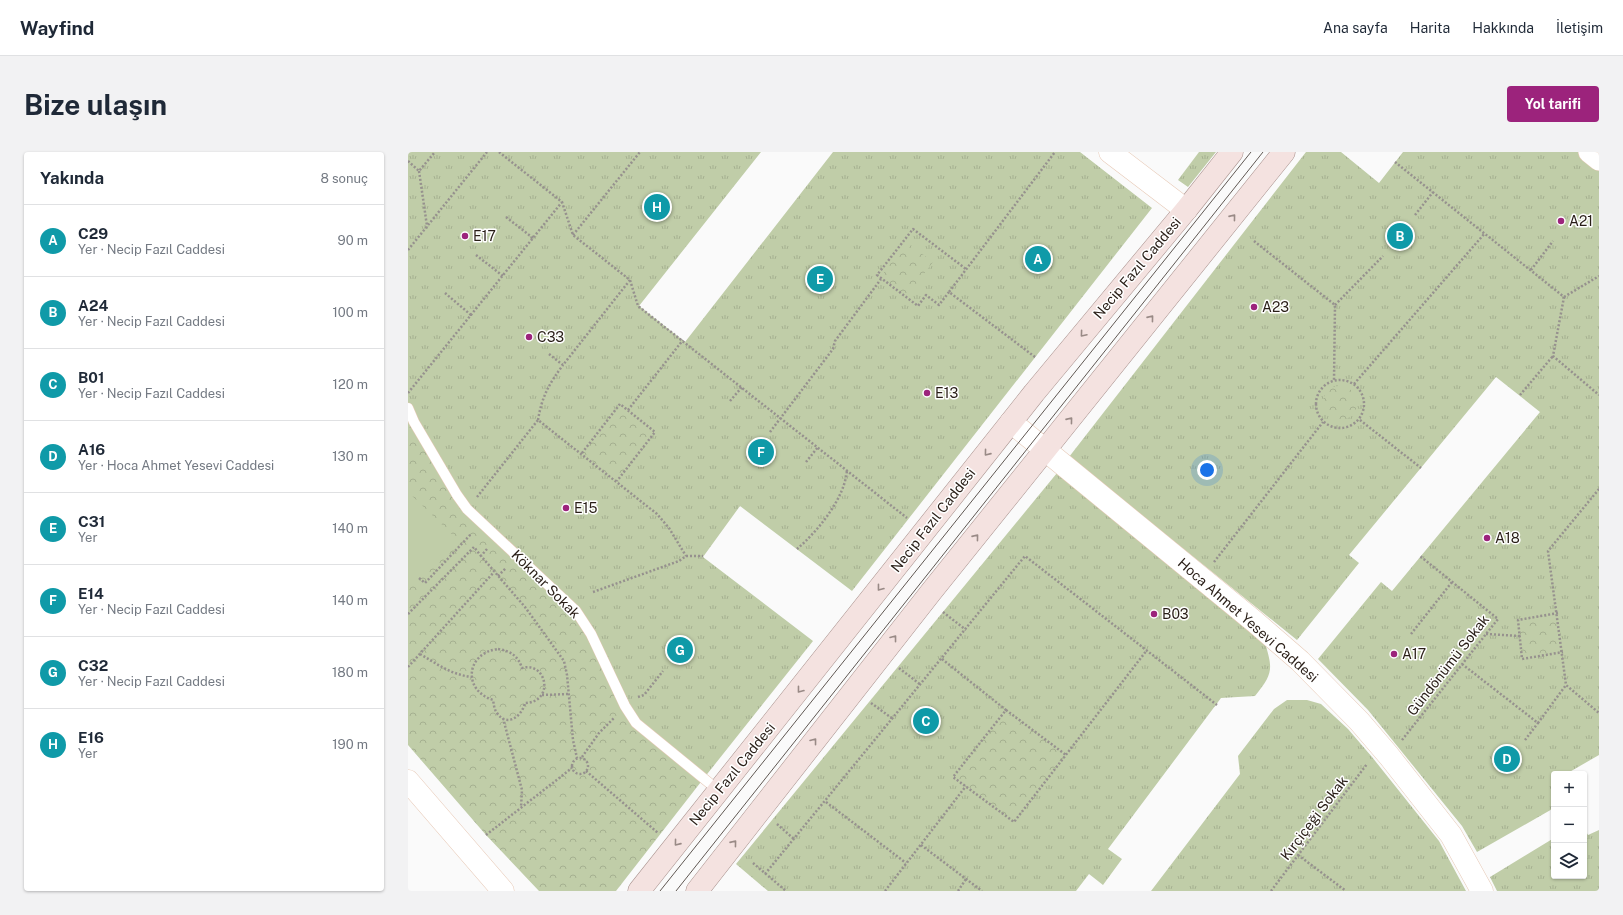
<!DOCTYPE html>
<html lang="tr">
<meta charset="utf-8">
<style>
:root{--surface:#fff;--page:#f2f2f3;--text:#1f2937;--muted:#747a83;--line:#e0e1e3;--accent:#9c237c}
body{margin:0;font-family:"Public Sans",sans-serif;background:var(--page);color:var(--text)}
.controls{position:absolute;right:12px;bottom:12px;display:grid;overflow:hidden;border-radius:4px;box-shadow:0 1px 3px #0004}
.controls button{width:36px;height:36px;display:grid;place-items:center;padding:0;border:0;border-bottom:1px solid var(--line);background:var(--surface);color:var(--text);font:20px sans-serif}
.you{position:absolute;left:799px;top:318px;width:14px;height:14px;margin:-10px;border:3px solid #fff;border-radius:50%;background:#1a73e8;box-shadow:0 0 0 6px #1a73e833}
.badge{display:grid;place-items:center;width:26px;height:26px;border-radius:50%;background:var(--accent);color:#fff;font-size:13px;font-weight:700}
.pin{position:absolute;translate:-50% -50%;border:2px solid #fff;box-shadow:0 1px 4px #0006}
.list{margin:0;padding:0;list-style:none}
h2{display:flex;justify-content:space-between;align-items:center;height:52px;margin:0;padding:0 16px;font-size:17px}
h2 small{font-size:13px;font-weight:400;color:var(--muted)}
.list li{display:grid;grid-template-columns:26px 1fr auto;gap:12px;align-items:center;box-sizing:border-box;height:72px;padding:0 16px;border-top:1px solid var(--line)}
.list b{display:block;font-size:15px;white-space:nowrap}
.list p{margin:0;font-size:13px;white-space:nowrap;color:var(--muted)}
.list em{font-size:13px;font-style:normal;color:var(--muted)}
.icon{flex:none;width:22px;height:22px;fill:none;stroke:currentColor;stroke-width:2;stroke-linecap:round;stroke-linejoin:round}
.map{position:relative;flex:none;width:1191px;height:739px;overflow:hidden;border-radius:4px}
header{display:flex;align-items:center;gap:24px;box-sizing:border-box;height:56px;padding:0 20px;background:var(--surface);border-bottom:1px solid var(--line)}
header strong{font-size:19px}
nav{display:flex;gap:22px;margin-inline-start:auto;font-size:14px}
.intro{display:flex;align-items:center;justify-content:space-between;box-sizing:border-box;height:96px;padding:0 24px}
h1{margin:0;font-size:28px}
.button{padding:10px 18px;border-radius:4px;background:var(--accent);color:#fff;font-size:14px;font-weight:700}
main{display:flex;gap:24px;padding:0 24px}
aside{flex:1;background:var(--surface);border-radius:4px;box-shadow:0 1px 3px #0004}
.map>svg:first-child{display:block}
.grass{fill:url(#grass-tufts)}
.park{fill:url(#park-crowns)}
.garden{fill:#c0cda8}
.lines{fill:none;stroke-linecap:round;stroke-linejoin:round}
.lane-casing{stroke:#e7c9b6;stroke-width:11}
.street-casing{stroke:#e7c9b6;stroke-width:22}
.secondary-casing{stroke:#e7c9b6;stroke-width:23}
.primary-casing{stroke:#a8918d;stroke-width:23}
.path{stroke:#96918e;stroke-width:2.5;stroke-dasharray:2 2;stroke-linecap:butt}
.lane{stroke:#fff;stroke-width:10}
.street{stroke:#fff;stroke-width:21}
.secondary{stroke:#fff;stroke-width:22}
.primary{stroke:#f4e2e0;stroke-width:22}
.tram{stroke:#605853;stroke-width:1}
.oneway{stroke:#998a86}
.poi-dot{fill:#9c237c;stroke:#fff;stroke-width:1.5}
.labels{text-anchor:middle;stroke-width:3;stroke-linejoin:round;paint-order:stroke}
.poi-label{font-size:14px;fill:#291e17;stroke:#fff;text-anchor:start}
.street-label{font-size:14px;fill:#291e17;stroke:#fff}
</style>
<header>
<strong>Wayfind</strong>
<nav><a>Ana sayfa</a><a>Harita</a><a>Hakkında</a><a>İletişim</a></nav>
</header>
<div class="intro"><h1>Bize ulaşın</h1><a class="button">Yol tarifi</a></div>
<main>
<aside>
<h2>Yakında<small>8 sonuç</small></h2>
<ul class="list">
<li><span class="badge" style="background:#0f9aa8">A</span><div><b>C29</b><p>Yer · Necip Fazıl Caddesi</p></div><em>90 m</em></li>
<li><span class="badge" style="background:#0f9aa8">B</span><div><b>A24</b><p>Yer · Necip Fazıl Caddesi</p></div><em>100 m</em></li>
<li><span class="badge" style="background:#0f9aa8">C</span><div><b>B01</b><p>Yer · Necip Fazıl Caddesi</p></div><em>120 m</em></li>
<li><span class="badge" style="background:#0f9aa8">D</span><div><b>A16</b><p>Yer · Hoca Ahmet Yesevi Caddesi</p></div><em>130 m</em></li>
<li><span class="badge" style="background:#0f9aa8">E</span><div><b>C31</b><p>Yer</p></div><em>140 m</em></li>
<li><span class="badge" style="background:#0f9aa8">F</span><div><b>E14</b><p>Yer · Necip Fazıl Caddesi</p></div><em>140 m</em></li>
<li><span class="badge" style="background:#0f9aa8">G</span><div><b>C32</b><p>Yer · Necip Fazıl Caddesi</p></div><em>180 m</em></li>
<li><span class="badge" style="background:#0f9aa8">H</span><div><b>E16</b><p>Yer</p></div><em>190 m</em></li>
</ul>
</aside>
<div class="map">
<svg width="1191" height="739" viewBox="0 0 1191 739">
<defs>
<pattern id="grass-tufts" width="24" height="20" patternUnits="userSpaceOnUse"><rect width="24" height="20" fill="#c0cda8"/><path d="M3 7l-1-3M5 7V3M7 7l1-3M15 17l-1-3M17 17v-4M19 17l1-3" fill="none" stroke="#a5b090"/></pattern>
<pattern id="park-crowns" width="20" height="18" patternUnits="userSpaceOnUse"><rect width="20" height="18" fill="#c0cda8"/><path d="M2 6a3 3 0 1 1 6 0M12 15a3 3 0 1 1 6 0" fill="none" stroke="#a5b090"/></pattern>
</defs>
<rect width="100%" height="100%" fill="#fafafa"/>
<path class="grass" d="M0,0H353L231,154L277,190L425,0H672L744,56L444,439L332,354L295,405L405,489L296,626L228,571L59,357L0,256Z
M791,0H808L780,35L770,28Z
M898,0H933L971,31L995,0H1181L1191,8V603L1158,622H1146V656L1069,700L1054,674L960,558L910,507L973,430L984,439L1132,260L1088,225L941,403L951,411L889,488L661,305Z
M649,321L857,491C865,517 865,522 847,544L813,546L700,697L714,707L695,733L681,722L668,739H360L328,712Z
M879,548H899L913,552L940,577L964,605L1031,689L1058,739H743L832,622L830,604L866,557Z
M1176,676L1180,683L1191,678V739H1089L1082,725L1146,686V724H1176Z"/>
<path class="park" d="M496,88L525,110L498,145L478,130L475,115Z
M915 251a17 17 0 1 1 34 0a17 17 0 1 1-34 0Z
M212,252L247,280L209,329L174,301Z
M0,256L49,343L168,459L217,554L296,626L208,739H131L78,683L0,593Z
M1150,461L1155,500L1114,507L1110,468Z
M598,558L658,603L606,670L545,625Z"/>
<path class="garden" d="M0,340L48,386L0,437Z"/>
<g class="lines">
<defs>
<path id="lane" d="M0,256L6,270L49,343L59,357L168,459L183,482L217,554L228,571L311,639"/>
<path id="street" d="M1181,0L1191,8"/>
<path id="secondary" d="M702,0L778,58
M603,270L847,470L892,509L951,569L981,604L1043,683L1074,739
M0,629L95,739"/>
<path id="primary" d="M231,739L626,241L778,58L824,0
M289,739L523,440L876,0"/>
</defs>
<use href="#lane" class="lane-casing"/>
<use href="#street" class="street-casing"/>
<use href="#secondary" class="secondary-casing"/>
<use href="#primary" class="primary-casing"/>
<path class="path" d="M91,0L154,50L165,83L222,128L230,154L499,366
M0,9L11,19L27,0
M987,10L1156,145L1145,204L1191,243
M11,19L19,74
M1007,63L1025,40
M98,65L125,86
M165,83L232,0
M846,89L927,153L926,229
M0,98L79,0
M68,103L95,124
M1123,118L1145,89
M541,140L531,153L518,143L510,154L469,123L505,77L558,117
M37,141L63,163
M1156,145L1191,124
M927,153L975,104
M141,202L155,213L222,128
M627,205L541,140L647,0
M908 252a24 24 0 1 1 48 0a24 24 0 1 1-48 0Z
M946,232L1077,81
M0,241L154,50
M1112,243L1145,204
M322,249L334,235
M220,258L275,188
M130,268C134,244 141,232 155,213
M952,268L1013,316
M362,280L425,197L427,189L473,127
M174,301L212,252L247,280L209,329
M398,310L410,295
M1191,337L1140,399L1158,533L1191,561
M69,345L130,268L249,362L261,376L278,404
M79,397L73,404L117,455L156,509L159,523L165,588L169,606
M389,397C410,379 437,346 439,318
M806,410L915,270
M90,424L98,416
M11,426L17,431L63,382
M185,440L271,409L278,404H295
M535,460L558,478
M1150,461L1110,468L1114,507L1155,500
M0,462L66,395L73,404
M1003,482L1044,430
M1078,482L1112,484
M90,497C103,499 110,504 114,516C139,509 147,550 117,551C114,564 99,576 89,561C86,557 86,553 85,548C54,538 58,501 90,497Z
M12,502C29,512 44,523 64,525
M534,507L598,558L545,625L606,670L739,498
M1054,512L1130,571L1158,533
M0,515L86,420
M491,516L513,533
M134,543L161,542
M230,545L236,543L255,519
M463,551L485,567
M598,558L658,603
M95,566L114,638L113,655
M994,588L1090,467L1012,404
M1117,588L1130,571
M174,605L191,581L206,566
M164 614a8 8 0 1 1 16 0a8 8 0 1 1-16 0Z
M178,619L250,681
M418,650L498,711
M369,672L387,688
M78,683L164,616
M513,693L574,739
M890,703L938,739
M345,711L378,739
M357,722L617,404L809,553
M477,739L558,634
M550,739L558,727
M863,739L959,612"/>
<use href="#lane" class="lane"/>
<use href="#street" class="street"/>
<use href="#secondary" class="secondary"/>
<use href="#primary" class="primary"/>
<path class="tram" d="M252,739L843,0
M268,739L855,0"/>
</g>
<defs><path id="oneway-chevron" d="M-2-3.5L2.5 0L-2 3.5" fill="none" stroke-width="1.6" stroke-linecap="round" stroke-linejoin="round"/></defs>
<g class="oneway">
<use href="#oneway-chevron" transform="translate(825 65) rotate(-51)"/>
<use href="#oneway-chevron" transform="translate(743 166) rotate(-51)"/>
<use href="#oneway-chevron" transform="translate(675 182) rotate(130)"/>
<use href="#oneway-chevron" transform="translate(662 268) rotate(-51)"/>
<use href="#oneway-chevron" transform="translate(579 301) rotate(129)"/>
<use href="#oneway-chevron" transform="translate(568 385) rotate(-51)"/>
<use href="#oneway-chevron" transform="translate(472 436) rotate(128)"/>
<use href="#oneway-chevron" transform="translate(486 486) rotate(-52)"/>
<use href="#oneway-chevron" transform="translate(392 538) rotate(128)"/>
<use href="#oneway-chevron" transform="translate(406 589) rotate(-52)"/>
<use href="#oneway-chevron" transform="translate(269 691) rotate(129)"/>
<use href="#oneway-chevron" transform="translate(326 691) rotate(-51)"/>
</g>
<g class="poi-dot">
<circle cx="1153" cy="69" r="4"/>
<circle cx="57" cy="84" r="4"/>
<circle cx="846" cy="155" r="4"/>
<circle cx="121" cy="185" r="4"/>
<circle cx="519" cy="241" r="4"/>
<circle cx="158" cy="356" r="4"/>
<circle cx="1079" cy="386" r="4"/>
<circle cx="746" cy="462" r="4"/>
<circle cx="986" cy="502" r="4"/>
</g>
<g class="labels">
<g class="poi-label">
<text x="1161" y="74">A21</text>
<text x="65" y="89">E17</text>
<text x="854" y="160">A23</text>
<text x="129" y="190">C33</text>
<text x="527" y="246">E13</text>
<text x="166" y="361">E15</text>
<text x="1087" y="391">A18</text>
<text x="754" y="467">B03</text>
<text x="994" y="507">A17</text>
</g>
<g class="street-label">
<text transform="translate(729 116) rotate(-50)" y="5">Necip Fazıl Caddesi</text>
<text transform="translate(525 368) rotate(-52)" y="5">Necip Fazıl Caddesi</text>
<text transform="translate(138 432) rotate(45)" y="5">Köknar Sokak</text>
<text transform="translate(840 468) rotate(41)" y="5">Hoca Ahmet Yesevi Caddesi</text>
<text transform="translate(1040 513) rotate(-52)" y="5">Gündönümü Sokak</text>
<text transform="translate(324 622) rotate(-51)" y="5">Necip Fazıl Caddesi</text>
<text transform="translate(906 666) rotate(-53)" y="5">Kırçiçeği Sokak</text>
</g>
</g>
</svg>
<div class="controls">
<button>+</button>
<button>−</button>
<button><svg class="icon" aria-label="layers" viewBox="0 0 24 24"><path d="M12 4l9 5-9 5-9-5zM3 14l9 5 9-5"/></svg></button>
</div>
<div class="you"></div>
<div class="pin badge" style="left:630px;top:107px;background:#0f9aa8">A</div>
<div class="pin badge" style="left:992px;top:84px;background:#0f9aa8">B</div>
<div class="pin badge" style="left:518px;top:569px;background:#0f9aa8">C</div>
<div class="pin badge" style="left:1099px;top:607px;background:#0f9aa8">D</div>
<div class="pin badge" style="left:412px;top:127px;background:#0f9aa8">E</div>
<div class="pin badge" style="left:353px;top:300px;background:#0f9aa8">F</div>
<div class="pin badge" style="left:272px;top:498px;background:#0f9aa8">G</div>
<div class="pin badge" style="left:249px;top:55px;background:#0f9aa8">H</div>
</div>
</main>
